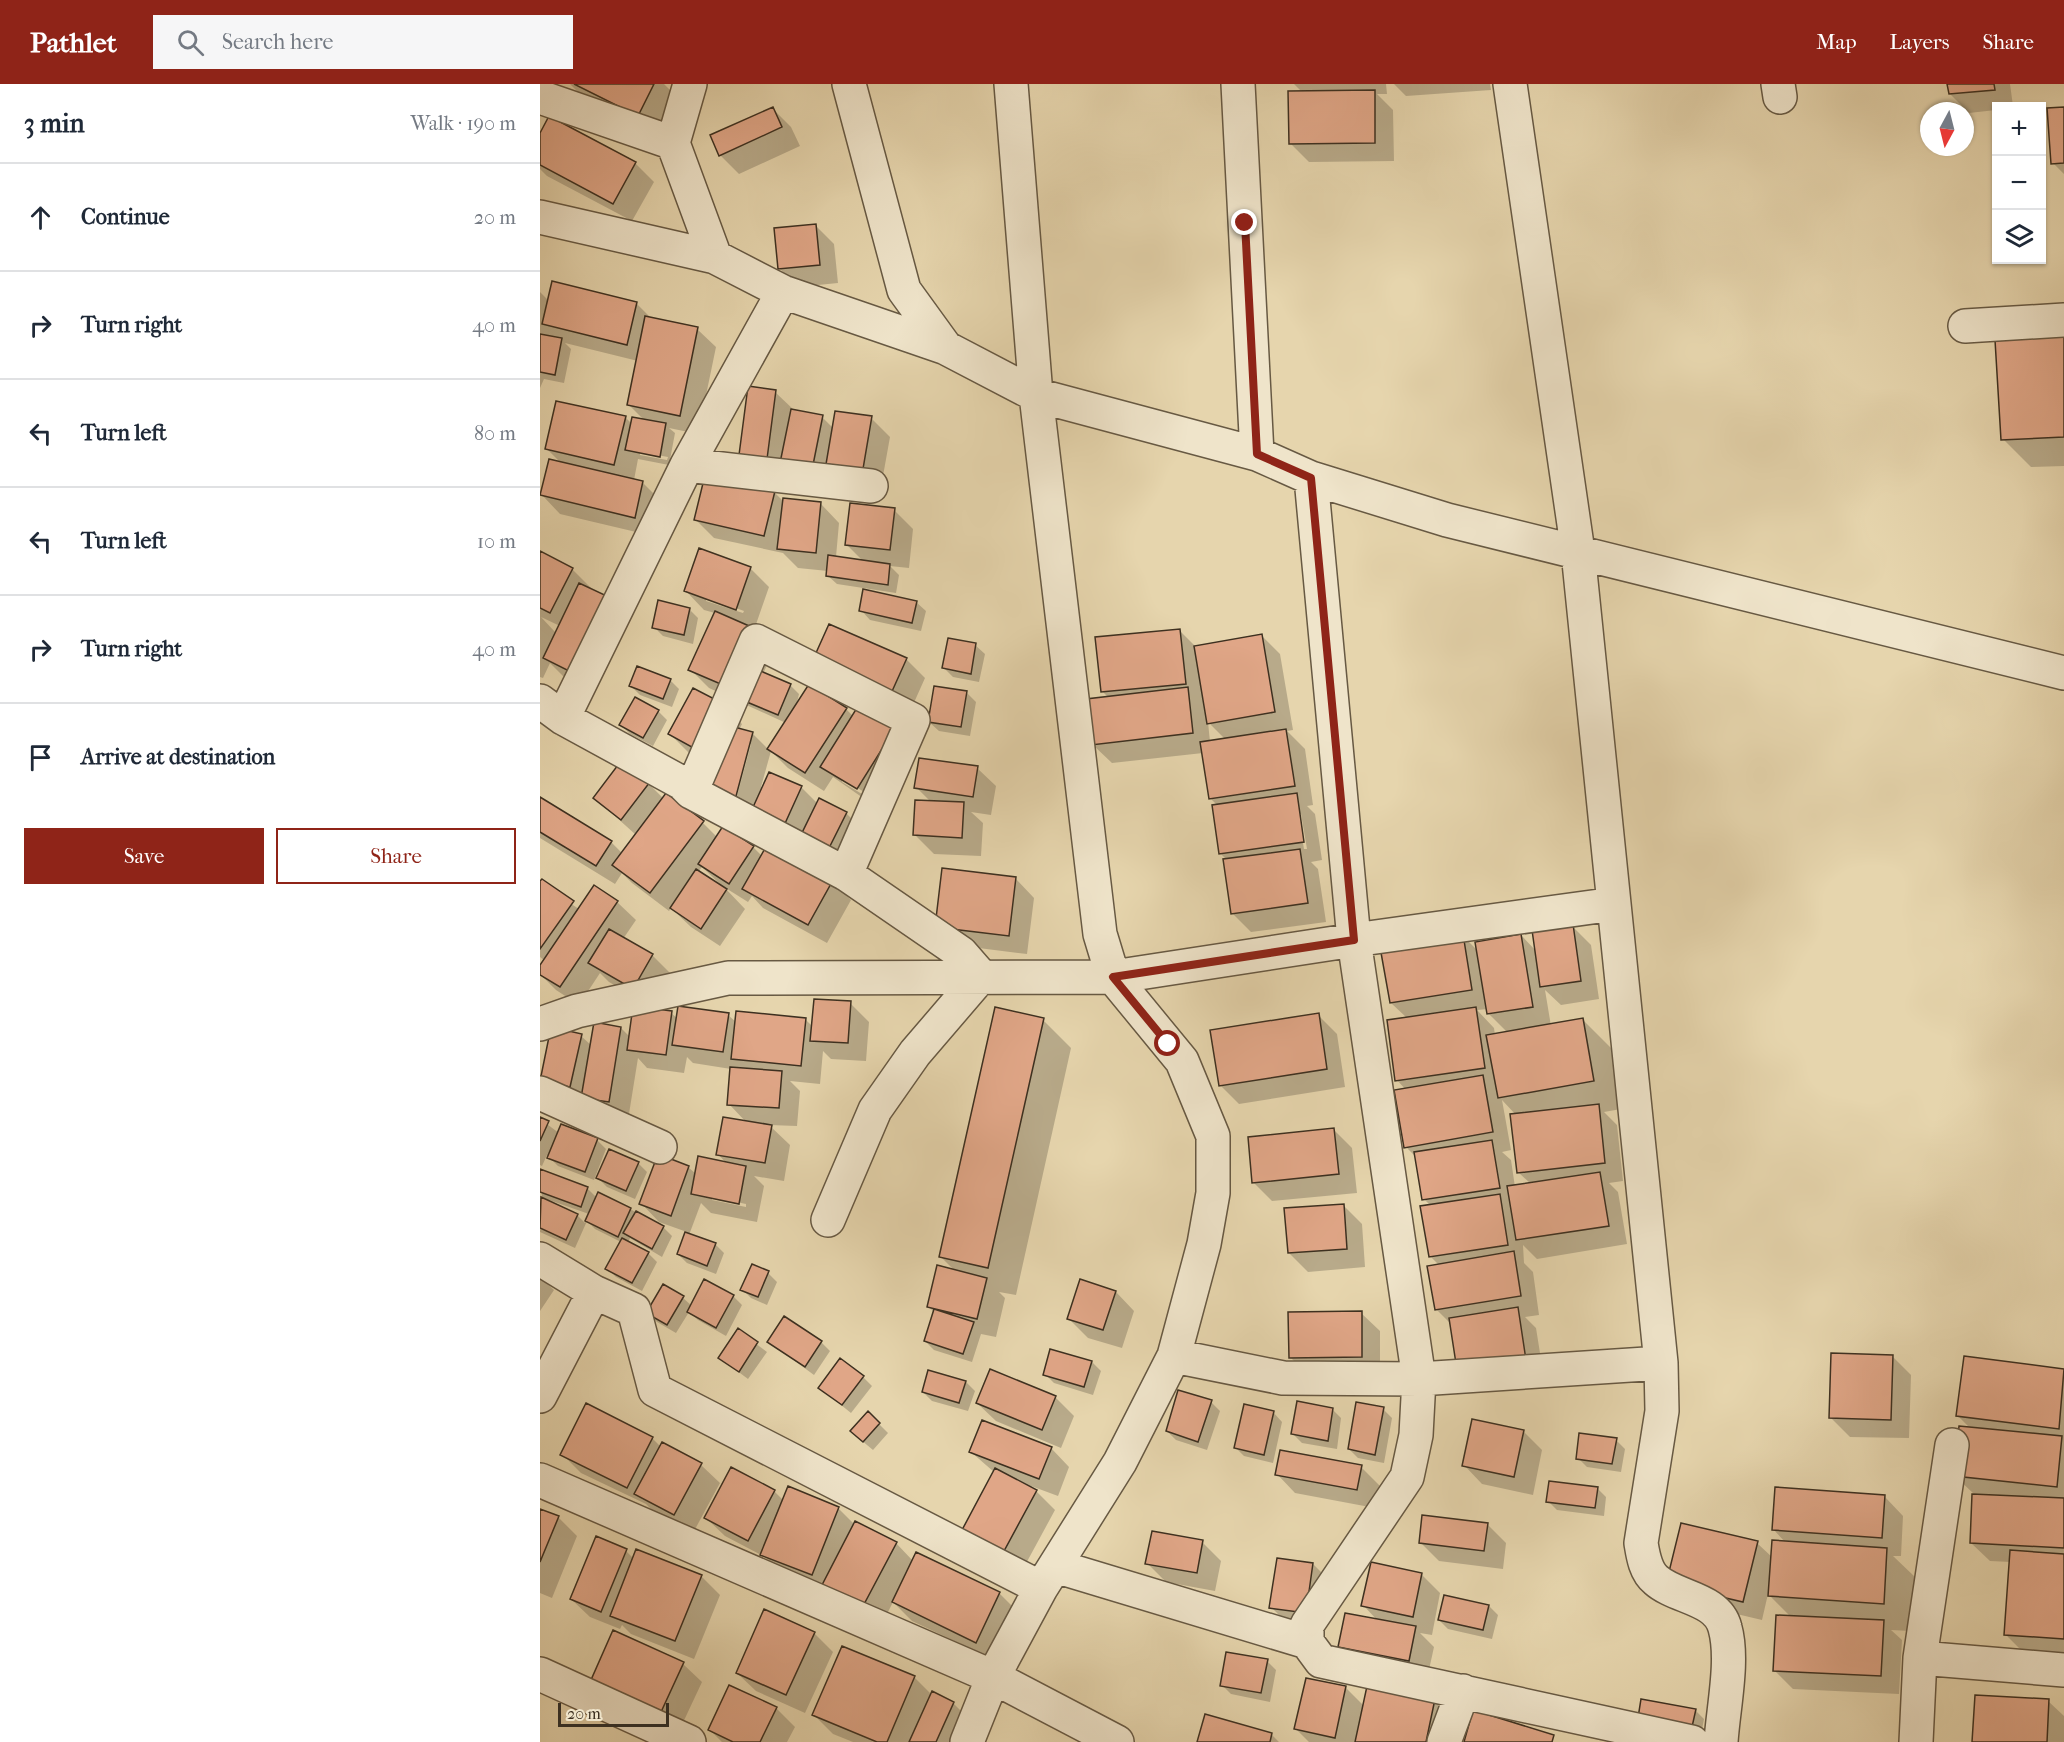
<!DOCTYPE html>
<meta charset="utf-8">
<style>
:root{--surface:#fff;--page:#f6f6f7;--text:#1f2937;--muted:#747a83;--line:#e0e1e3;--accent:#8f2418}
body{margin:0;font-family:"IM FELL French Canon",serif;background:var(--page);color:var(--text)}
.controls{position:absolute;right:18px;top:18px;display:grid;overflow:hidden;border-radius:0px;box-shadow:0 2px 4px #0004}
.controls button{width:54px;height:54px;display:grid;place-items:center;padding:0;border:0;border-bottom:2px solid var(--line);background:var(--surface);color:var(--text);font:30px sans-serif}
.compass{position:absolute;left:1380px;top:18px;width:54px;height:54px;border-radius:50%;background:var(--surface);box-shadow:0 2px 4px #0004;rotate:187deg}
.scale{position:absolute;left:18px;bottom:15px;width:111px;box-sizing:border-box;padding-left:6px;border:3px solid #3d3020;border-top:0;font-size:16px;line-height:21px;white-space:nowrap;color:#3d3020;-webkit-text-stroke:4px #efe4ca;paint-order:stroke}
.stop{position:absolute;width:18px;height:18px;margin:-14px;border:4px solid #8f2418;border-radius:50%;background:#fff}
.stop.end{background:#8f2418;border-color:#fff;box-shadow:0 2px 6px #0008}
.list{margin:0;padding:0;list-style:none}
h2{display:flex;justify-content:space-between;align-items:center;height:78px;margin:0;padding:0 24px;font-size:26px}
h2 small{font-size:20px;font-weight:400;color:var(--muted)}
.list li{display:grid;grid-template-columns:39px 1fr auto;gap:18px;align-items:center;box-sizing:border-box;height:108px;padding:0 24px;border-top:2px solid var(--line)}
.list b{display:block;font-size:22px;white-space:nowrap}
.list em{font-size:20px;font-style:normal;color:var(--muted)}
.actions{display:flex;gap:12px;padding:18px 24px}
.actions a{flex:1;padding:14px 0;border:2px solid var(--accent);border-radius:0px;text-align:center;font-size:21px;color:var(--accent)}
.actions .main{background:var(--accent);color:#fff}
.icon{flex:none;width:33px;height:33px;fill:none;stroke:currentColor;stroke-width:2;stroke-linecap:round;stroke-linejoin:round}
.map{position:relative;flex:none;width:1524px;height:1658px;overflow:hidden}
header{display:flex;align-items:center;gap:36px;box-sizing:border-box;height:84px;padding:0 30px;background:var(--accent);color:#fff}
header strong{font-size:28px}
nav{display:flex;gap:33px;margin-inline-start:auto;font-size:21px}
.search{width:420px;height:54px;background:var(--page);display:flex;align-items:center;gap:15px;box-sizing:border-box;padding:0 21px;border-radius:0px;color:var(--muted);font-size:22px}
main{display:flex}
aside{flex:1;background:var(--surface)}
.map>svg:first-child{display:block}
.shadow{fill:#0003;fill-rule:evenodd}
.building{fill:#e0a687;stroke:#3d3020;stroke-width:1.5}
.lines{fill:none;stroke-linecap:round;stroke-linejoin:round}
.minor-casing{stroke:#675943;stroke-width:36}
.minor{stroke:#efe4ca;stroke-width:33}
.route{stroke:#8f2418;stroke-width:8}
</style>
<header>
<strong>Pathlet</strong>
<div class="search"><svg class="icon" aria-label="search" viewBox="0 0 24 24"><circle cx="10" cy="10" r="6"/><path d="M15 15l6 6"/></svg>Search here</div>
<nav><a>Map</a><a>Layers</a><a>Share</a></nav>
</header>
<main>
<aside>
<h2>3 min<small>Walk · 190 m</small></h2>
<ul class="list">
<li><svg class="icon" aria-label="ahead" viewBox="0 0 24 24"><path d="M12 20V5M6 11l6-6 6 6"/></svg><div><b>Continue</b></div><em>20 m</em></li>
<li><svg class="icon" aria-label="right" viewBox="0 0 24 24"><path d="M7 20v-9h11M14 6l5 5-5 5"/></svg><div><b>Turn right</b></div><em>40 m</em></li>
<li><svg class="icon" aria-label="left" viewBox="0 0 24 24"><path d="M17 20v-9H6M10 6l-5 5 5 5"/></svg><div><b>Turn left</b></div><em>80 m</em></li>
<li><svg class="icon" aria-label="left" viewBox="0 0 24 24"><path d="M17 20v-9H6M10 6l-5 5 5 5"/></svg><div><b>Turn left</b></div><em>10 m</em></li>
<li><svg class="icon" aria-label="right" viewBox="0 0 24 24"><path d="M7 20v-9h11M14 6l5 5-5 5"/></svg><div><b>Turn right</b></div><em>40 m</em></li>
<li><svg class="icon" aria-label="arrive" viewBox="0 0 24 24"><path d="M6 21V4h12l-3 4 3 4H6"/></svg><div><b>Arrive at destination</b></div></li>
</ul>
<div class="actions"><a class="main">Save</a><a>Share</a></div>
</aside>
<div class="map">
<svg width="1524" height="1658" viewBox="0 0 1524 1658">
<rect width="100%" height="100%" fill="#e6d5ad"/>
<filter id="stains"><feTurbulence type="fractalNoise" baseFrequency=".00333" numOctaves="4"/><feColorMatrix values="0 0 0 0 .2 0 0 0 0 .09 0 0 0 0 .02 0 0 0 .5 -.17"/></filter>
<radialGradient id="worn" r=".72"><stop offset=".6" stop-color="#630" stop-opacity="0"/><stop offset="1" stop-color="#630" stop-opacity=".3"/></radialGradient>
<path class="shadow" d="M30,0H124L136,12L117,50L42,12Z
M754,0H846L847,10H837L853,26L854,77L769,78L750,59L762,8Z
M854,0H950L951,6L866,12Z
M1409,0H1470L1473,22H1456V26L1429,29L1410,10Z
M233,25L251,43L260,62L199,90L180,71Z
M1524,25V90L1513,79Z
M0,52L95,79L114,98L92,137L7,92L0,85Z
M275,141L294,160L298,199L258,203L239,184Z
M0,208L9,217L97,220L112,235L157,245L176,263L158,350L129,344L135,349L129,381L98,375L94,396L103,399L121,417L113,452L20,430L2,411L22,380L7,365L85,333L92,340L105,337L89,321L98,277L25,259L31,265L24,299L4,295L0,304ZM100,368L128,373L127,376L100,371Z
M1524,253V382L1491,383L1463,355Z
M235,308L255,327L282,333L293,344L331,334L350,353L341,403L220,389Z
M234,408L244,418L281,420L299,439L296,473L324,478L307,461L354,426L373,445L369,484L350,482L359,491L356,509L297,500L287,491L288,487L258,484L243,469L174,454L155,435Z
M0,469L32,485L51,504L52,607L23,592L10,579L3,594L0,593ZM1,533L20,542L16,549Z
M210,484L229,503L214,546L234,565L223,590L250,601L259,610L256,623L306,625L313,632L356,642L336,723L293,693L284,707L248,684L231,667L221,703H261L278,720L306,729L315,738L295,778L185,726L173,682L149,669L130,650L183,622L202,640L199,646L212,649L229,666L246,639L169,604L150,585L175,529L164,526L146,507ZM166,513L204,527L203,529L166,517ZM208,660H211L194,723H191ZM302,694L324,708L322,710L302,698Z
M376,518L386,527L381,547L330,536L321,526Z
M149,525L158,534L153,560L123,552L114,543Z
M639,546L656,563L721,551L740,570L753,646L747,647L765,665L773,721L767,722L775,730L782,776L771,778L778,785L786,838L711,848L692,829L687,776L680,769L678,722L670,714L663,669L572,679L553,661L569,614L563,608ZM668,638L685,655L670,658ZM758,730H761L767,765H764Z
M435,561L445,570L439,598L413,593L404,584Z
M366,575L385,594L368,632L292,599Z
M130,596L139,605L132,623L100,611L91,602Z
M427,609L436,618L430,652L399,647L389,638Z
M118,627L127,636L113,662L90,650L81,641Z
M437,684L456,702L451,731L431,728L443,739L441,772L394,770L375,751L391,718L376,703Z
M109,700L123,714L163,739L177,753L213,763L222,772L292,797L311,816L287,859L223,824L212,812L208,818L184,803L205,825L180,862L151,843L131,824L129,827L92,799L82,789L75,800L0,754V715L71,758L82,769L96,751L55,714ZM162,783L181,801L158,788Z
M476,795L494,814L487,870L415,861L396,842Z
M0,800L39,825L77,818L96,836L83,855L112,871L131,890L112,923L69,898L60,889L39,921L16,906L0,890V884L5,877L0,873Z
M1032,842L1051,861L1059,915L1021,921L1005,906L1011,942L1043,936L1071,964L1081,1025L1064,1028L1077,1041L1083,1097L1069,1099L1078,1108L1087,1160L997,1175L983,1161L984,1179L993,1188L999,1231L985,1233L996,1244L1004,1294L911,1240L896,1225L899,1181L890,1172L891,1122L884,1115L877,1074L866,1063V1006L857,996L867,934L851,919L923,852L938,867L981,851L996,867ZM948,925V929L968,949L955,951L954,944L937,926ZM962,1016L976,1031L978,1088L991,1100L975,1103L971,1076L962,1068L971,1066Z
M310,919L329,938L326,977L291,975L283,967L280,1000L250,997L260,1007L257,1042L229,1041L250,1061L244,1097L214,1092L224,1102L217,1138L171,1129L161,1119L149,1151L175,1160L184,1169L176,1190L147,1179L138,1170L147,1148L119,1138L101,1119L148,1083L156,1090L187,1080L178,1070L206,1038L189,1020L191,985L153,979L147,973L144,989L107,984L98,974L88,1036L20,1015L41,952L52,962L81,944L90,953L131,929L138,935L188,931L196,938L265,935L273,943ZM172,1113L206,1120V1123L172,1116Z
M778,931L797,950L805,1003L699,1020L680,1001Z
M503,936L531,964L476,1211L459,1208L465,1214L456,1253L441,1250L432,1278L394,1266L385,1257L395,1229L388,1222L415,1187L401,1173Z
M0,1035L19,1049L22,1042L57,1056L66,1065L54,1096L18,1082L7,1071L2,1082L0,1081Z
M793,1045L812,1064L817,1109L732,1117L713,1098Z
M98,1079L107,1088L95,1115L67,1103L58,1094Z
M0,1087L47,1104L57,1114L90,1125L123,1143L132,1152L122,1173L90,1154L88,1159L108,1169L117,1178L102,1207L76,1193L67,1184L81,1158L55,1145L47,1137L35,1164L0,1148L2,1113ZM9,1116L49,1130L45,1139L37,1131L8,1118Z
M803,1121L822,1140L825,1183L768,1188L749,1169Z
M228,1189L237,1198L227,1221L211,1214L202,1205Z
M0,1193L14,1206L0,1227Z
M576,1208L594,1227L582,1264L548,1254L529,1235Z
M193,1212L202,1221L186,1252L158,1236L149,1228L136,1249L117,1238L108,1229L143,1214L152,1222Z
M821,1229L840,1247V1291L769,1292L750,1273Z
M199,1247L227,1268L208,1295L180,1274Z
M229,1258H281L290,1267L274,1291Z
M1352,1272L1371,1291L1369,1354L1310,1353L1291,1334Z
M1425,1274L1524,1286V1572L1484,1569L1466,1551L1471,1478L1450,1477L1431,1459L1434,1410L1415,1392L1431,1345L1418,1332Z
M552,1278L561,1287L553,1311L514,1299L505,1290Z
M323,1293L332,1302L311,1329L280,1304Z
M426,1298L435,1307L428,1327L392,1317L383,1308Z
M515,1313L534,1332L521,1364L456,1337L437,1319Z
M671,1318L680,1327L667,1366L636,1356L627,1347Z
M792,1325L801,1334L797,1365L762,1359L753,1350Z
M843,1325L852,1334L844,1379L818,1374L809,1365Z
M733,1328L742,1338L733,1379L704,1372L695,1363Z
M328,1329L348,1349L333,1366L321,1356Z
M983,1347L1002,1366L993,1411L942,1400L924,1381Z
M112,1354L121,1363L123,1360L161,1381L180,1399L153,1449L115,1429L106,1420L41,1389L22,1370Z
M1076,1356L1085,1365L1081,1388L1047,1383L1038,1374Z
M511,1364L529,1383L518,1412L491,1402L515,1426L483,1485L443,1464L454,1388L431,1368Z
M821,1383L840,1402L835,1424L755,1409L737,1390Z
M1057,1404L1066,1413L1064,1432L1017,1426L1008,1417Z
M234,1407L244,1417L298,1424L315,1441L356,1459L373,1477L377,1470L459,1509L478,1528L455,1576L372,1537L353,1518L341,1542L241,1489L225,1473L185,1452L166,1434Z
M1345,1413L1363,1432L1361,1472H1353L1375,1493L1371,1547L1351,1546L1362,1556L1359,1610L1253,1605L1234,1586L1251,1533L1228,1510L1222,1536L1146,1518L1217,1459L1233,1474L1246,1459L1233,1445Z
M0,1426L18,1433L37,1452L12,1514L0,1509Z
M947,1440L966,1459L963,1485L899,1477L880,1458Z
M57,1454L86,1467L94,1475L161,1492L180,1511L154,1575L91,1550L82,1541L80,1545L50,1533L31,1515Z
M662,1458L681,1477L675,1507L626,1498L607,1479Z
M773,1480L792,1499L784,1547L750,1542L731,1523Z
M881,1490L900,1509L892,1551L880,1549L894,1563L887,1595L818,1581L799,1562L838,1537L823,1521Z
M949,1522L958,1531L952,1555L908,1545L899,1536Z
M274,1549L293,1568L265,1629L216,1607L197,1589Z
M727,1577L736,1586L730,1618L691,1610L682,1601Z
M143,1580L162,1598L140,1645L71,1614Z
M374,1593L392,1611L413,1619L432,1638L423,1658H313L293,1650L274,1631Z
M806,1604L824,1622L894,1616L913,1635L909,1658H769L756,1645Z
M1102,1617L1155,1626L1164,1635L1161,1651Z
M1508,1617L1524,1632V1658H1434Z
M236,1624L255,1643L247,1658H182L170,1646Z
M732,1651L739,1658H659Z"/>
<path class="building" d="M34,0H114L98,32Z
M1407,0H1454L1455,6L1409,10Z
M835,6V59L749,60L748,7Z
M233,23L242,43L179,72L170,51Z
M1524,23V79L1511,80L1507,24Z
M9,32L96,78L73,120L0,81V49Z
M276,140L280,181L238,185L234,144Z
M12,197L97,218L87,261L2,240Z
M105,232L158,243L140,332L87,321Z
M0,250L22,254L15,291L0,288Z
M1524,252V353L1461,356L1455,256Z
M208,302L236,306L227,375L199,371Z
M16,317L86,332L74,381L5,365Z
M251,325L283,331L272,386L240,379Z
M295,327L332,332L323,385L286,380Z
M92,333L126,339L120,373L85,366Z
M9,375L103,397L95,434L0,411Z
M165,391L235,407L224,452L154,436Z
M243,414L281,418L276,469L237,465Z
M310,419L355,424L350,466L305,461Z
M159,464L211,483L196,526L144,507Z
M0,467L33,484L10,529L0,524Z
M288,471L350,480L348,501L286,492Z
M39,499L69,513L33,589L3,574Z
M323,505L377,517L372,539L319,527Z
M118,516L150,524L144,551L112,544Z
M175,527L216,545L190,604L148,586Z
M289,540L367,574L349,614L271,580Z
M640,545L646,600L561,608L555,553Z
M722,550L735,628L667,640L654,562Z
M408,554L436,559L431,590L402,584Z
M97,582L131,595L123,615L89,602Z
M216,585L251,600L238,631L202,616Z
M269,600L307,624L265,689L227,665Z
M394,602L427,607L421,643L388,638Z
M648,603L653,649L551,661L546,615Z
M153,604L184,620L159,667L128,650Z
M95,613L119,626L103,654L79,641Z
M320,619L357,641L317,705L280,683Z
M183,640L213,648L195,716L165,708Z
M746,645L755,702L669,715L660,658Z
M379,674L438,682L433,713L374,704Z
M81,677L110,698L81,736L53,714Z
M229,688L262,702L242,746L209,732Z
M126,709L164,737L110,809L72,781Z
M757,709L764,758L679,770L672,721Z
M0,713L72,757L56,782L0,748Z
M279,714L307,728L286,770L258,757Z
M375,716L424,718L422,754L373,751Z
M183,742L214,762L189,800L158,780Z
M227,761L293,796L268,841L202,805Z
M760,765L768,819L691,830L683,775Z
M402,784L476,793L469,852L395,843Z
M156,785L187,805L161,845L130,824Z
M2,795L34,817L0,865V797Z
M54,801L78,817L20,903L0,891V881Z
M1033,840L1041,897L1000,903L992,846Z
M69,845L113,870L93,905L48,879Z
M923,850L932,906L850,919L840,863Z
M981,850L993,923L947,930L935,858Z
M274,915L311,917L308,959L270,957Z
M93,922L132,927L126,971L87,966Z
M138,922L189,929L183,968L132,961Z
M455,923L504,934L448,1184L399,1173Z
M936,923L945,984L855,997L847,936Z
M196,927L266,934L261,982L191,975Z
M779,929L787,985L679,1002L670,946Z
M1043,934L1054,997L958,1014L946,951Z
M54,938L81,943L69,1018L41,1014Z
M11,943L42,950L30,1003L0,997Z
M190,983L242,987L239,1024L187,1021Z
M943,991L953,1048L864,1064L854,1006Z
M1059,1020L1065,1079L977,1089L970,1030Z
M0,1033L9,1037L0,1057Z
M183,1033L232,1041L225,1079L176,1071Z
M21,1040L58,1054L45,1088L7,1074Z
M794,1044L799,1090L712,1099L708,1053Z
M952,1056L960,1104L882,1116L874,1068Z
M69,1065L99,1078L86,1107L56,1094Z
M118,1070L149,1082L131,1132L99,1120Z
M158,1072L206,1082L199,1120L151,1110Z
M0,1085L48,1103L41,1123L0,1108Z
M1060,1088L1069,1142L976,1156L967,1102Z
M58,1108L91,1124L78,1153L45,1137Z
M960,1110L968,1161L889,1173L880,1122Z
M1,1113L38,1130L26,1156L0,1144Z
M804,1120L807,1165L748,1169L744,1124Z
M96,1127L124,1142L112,1165L83,1149Z
M145,1148L176,1159L167,1182L137,1170Z
M82,1154L109,1168L92,1199L65,1185Z
M974,1167L981,1212L895,1226L887,1182Z
M212,1180L229,1187L218,1213L200,1206Z
M397,1181L447,1194L437,1235L387,1223Z
M164,1195L194,1211L176,1244L147,1228Z
M540,1195L576,1207L563,1246L527,1235Z
M123,1200L144,1212L127,1241L106,1229Z
M978,1223L986,1276L917,1286L909,1234Z
M394,1225L434,1238L423,1270L384,1257Z
M822,1227V1273L749,1274L748,1228Z
M244,1232L282,1257L265,1283L227,1258Z
M198,1244L218,1258L199,1288L178,1274Z
M510,1265L552,1277L544,1303L503,1291Z
M1291,1269L1353,1271L1351,1336L1289,1334Z
M1424,1272L1524,1285L1519,1345L1416,1332Z
M300,1274L324,1292L302,1321L278,1304Z
M450,1285L516,1312L502,1346L436,1319Z
M388,1286L426,1297L419,1319L382,1308Z
M638,1306L672,1316L658,1358L626,1347Z
M757,1317L793,1324L788,1357L751,1350Z
M816,1318L844,1323L835,1371L808,1365Z
M46,1319L113,1353L87,1404L20,1371Z
M704,1320L734,1327L724,1371L694,1364Z
M328,1327L340,1339L323,1358L310,1347Z
M932,1335L984,1346L974,1393L922,1382Z
M442,1336L512,1363L499,1395L429,1368Z
M1419,1342L1522,1352L1517,1403L1414,1392Z
M1039,1349L1077,1354L1072,1380L1036,1375Z
M122,1358L162,1379L134,1431L94,1410Z
M740,1366L822,1381L817,1406L735,1391Z
M191,1383L235,1406L208,1457L164,1434Z
M455,1384L497,1406L464,1467L422,1446Z
M1009,1397L1058,1403L1055,1424L1006,1418Z
M248,1402L299,1423L272,1491L220,1471Z
M1235,1403L1345,1411L1342,1454L1232,1446Z
M1432,1410L1524,1414V1464L1430,1459Z
M0,1425L19,1432L0,1478Z
M882,1431L948,1439L944,1467L879,1459Z
M315,1437L357,1458L322,1524L281,1503Z
M1141,1439L1218,1457L1203,1518L1126,1500Z
M612,1447L663,1456L657,1489L605,1480Z
M56,1452L87,1465L61,1528L30,1515Z
M1232,1456L1347,1464L1344,1520L1228,1512Z
M96,1465L162,1491L135,1557L70,1532Z
M1470,1466L1524,1470V1555L1464,1551Z
M376,1468L460,1508L436,1559L352,1518Z
M737,1474L773,1479L766,1529L729,1524Z
M831,1478L882,1489L873,1533L821,1522Z
M904,1511L949,1521L943,1546L898,1536Z
M224,1525L275,1548L246,1611L196,1589Z
M805,1529L876,1542L869,1577L798,1563Z
M1236,1531L1344,1536L1341,1592L1233,1587Z
M73,1546L144,1578L121,1628L51,1596Z
M302,1562L375,1592L347,1658H337L272,1631Z
M686,1568L728,1575L721,1609L680,1602Z
M766,1594L806,1602L795,1654L754,1645Z
M189,1601L237,1623L220,1658H193L168,1646Z
M827,1602L895,1615L886,1658H815Z
M392,1607L414,1618L396,1658H369Z
M1435,1611L1509,1615L1507,1658H1432Z
M1101,1615L1156,1625L1152,1643L1098,1634Z
M933,1626L1014,1651L1012,1658H924Z
M665,1630L732,1649L730,1658H657Z"/>
<g class="lines">
<defs>
<path id="minor" d="M150,0L133,59L175,173
M309,0L364,206L406,264
M698,0L717,370
M1238,0L1240,13
M0,13L133,59
M0,133L175,173L243,208L406,264L496,311L717,370L771,394L907,436L1524,589
M1425,242L1524,236
M147,381L331,402
M771,394L814,856L879,1295L1121,1279L1038,468L970,0
M0,617L23,634L142,699L151,708L306,790L421,869L441,892L375,969L335,1026L288,1136
M23,634L147,381L243,208
M151,708L216,557L373,636L306,790
M0,940L37,927L188,894L573,893L814,856L1074,820
M0,1009L120,1063
M0,1175L54,1208L94,1226L115,1306L501,1504
M634,1272L743,1294L879,1295L876,1351L867,1393L767,1541V1558L781,1577L1152,1658
M1121,1279L1122,1327L1101,1459C1103,1471 1105,1487 1116,1496C1136,1514 1178,1514 1185,1544C1194,1576 1183,1625 1181,1658
M0,1312L54,1208
M0,1396L453,1593L577,1658
M515,1482L767,1558
M1380,1574L1524,1586
M0,1590L149,1658
M427,1658L453,1593L501,1504L580,1378L634,1272L664,1160L673,1109V1052L642,977L573,893L560,850L496,311L471,0
M904,1658L923,1607
M1376,1658L1380,1574L1412,1361"/>
</defs>
<use href="#minor" class="minor-casing"/>
<use href="#minor" class="minor"/>
</g>
<g class="lines">
<path class="route" d="M628,960L573,893L814,856L771,394L717,370L705,139"/>
</g>
<rect width="100%" height="100%" filter="url(#stains)"/>
<rect width="100%" height="100%" fill="url(#worn)"/>
</svg>
<div class="controls">
<button>+</button>
<button>−</button>
<button><svg class="icon" aria-label="layers" viewBox="0 0 24 24"><path d="M12 4l9 5-9 5-9-5zM3 14l9 5 9-5"/></svg></button>
</div>
<svg class="compass" viewBox="-18 -18 36 36"><path d="M0-13l5 13h-10z" fill="#e53935"/><path d="M0 13l5-13h-10z" fill="#747a83"/></svg>
<div class="scale">20 m</div>
<div class="stop" style="left:628px;top:960px"></div>
<div class="stop end" style="left:705px;top:139px"></div>
</div>
</main>
